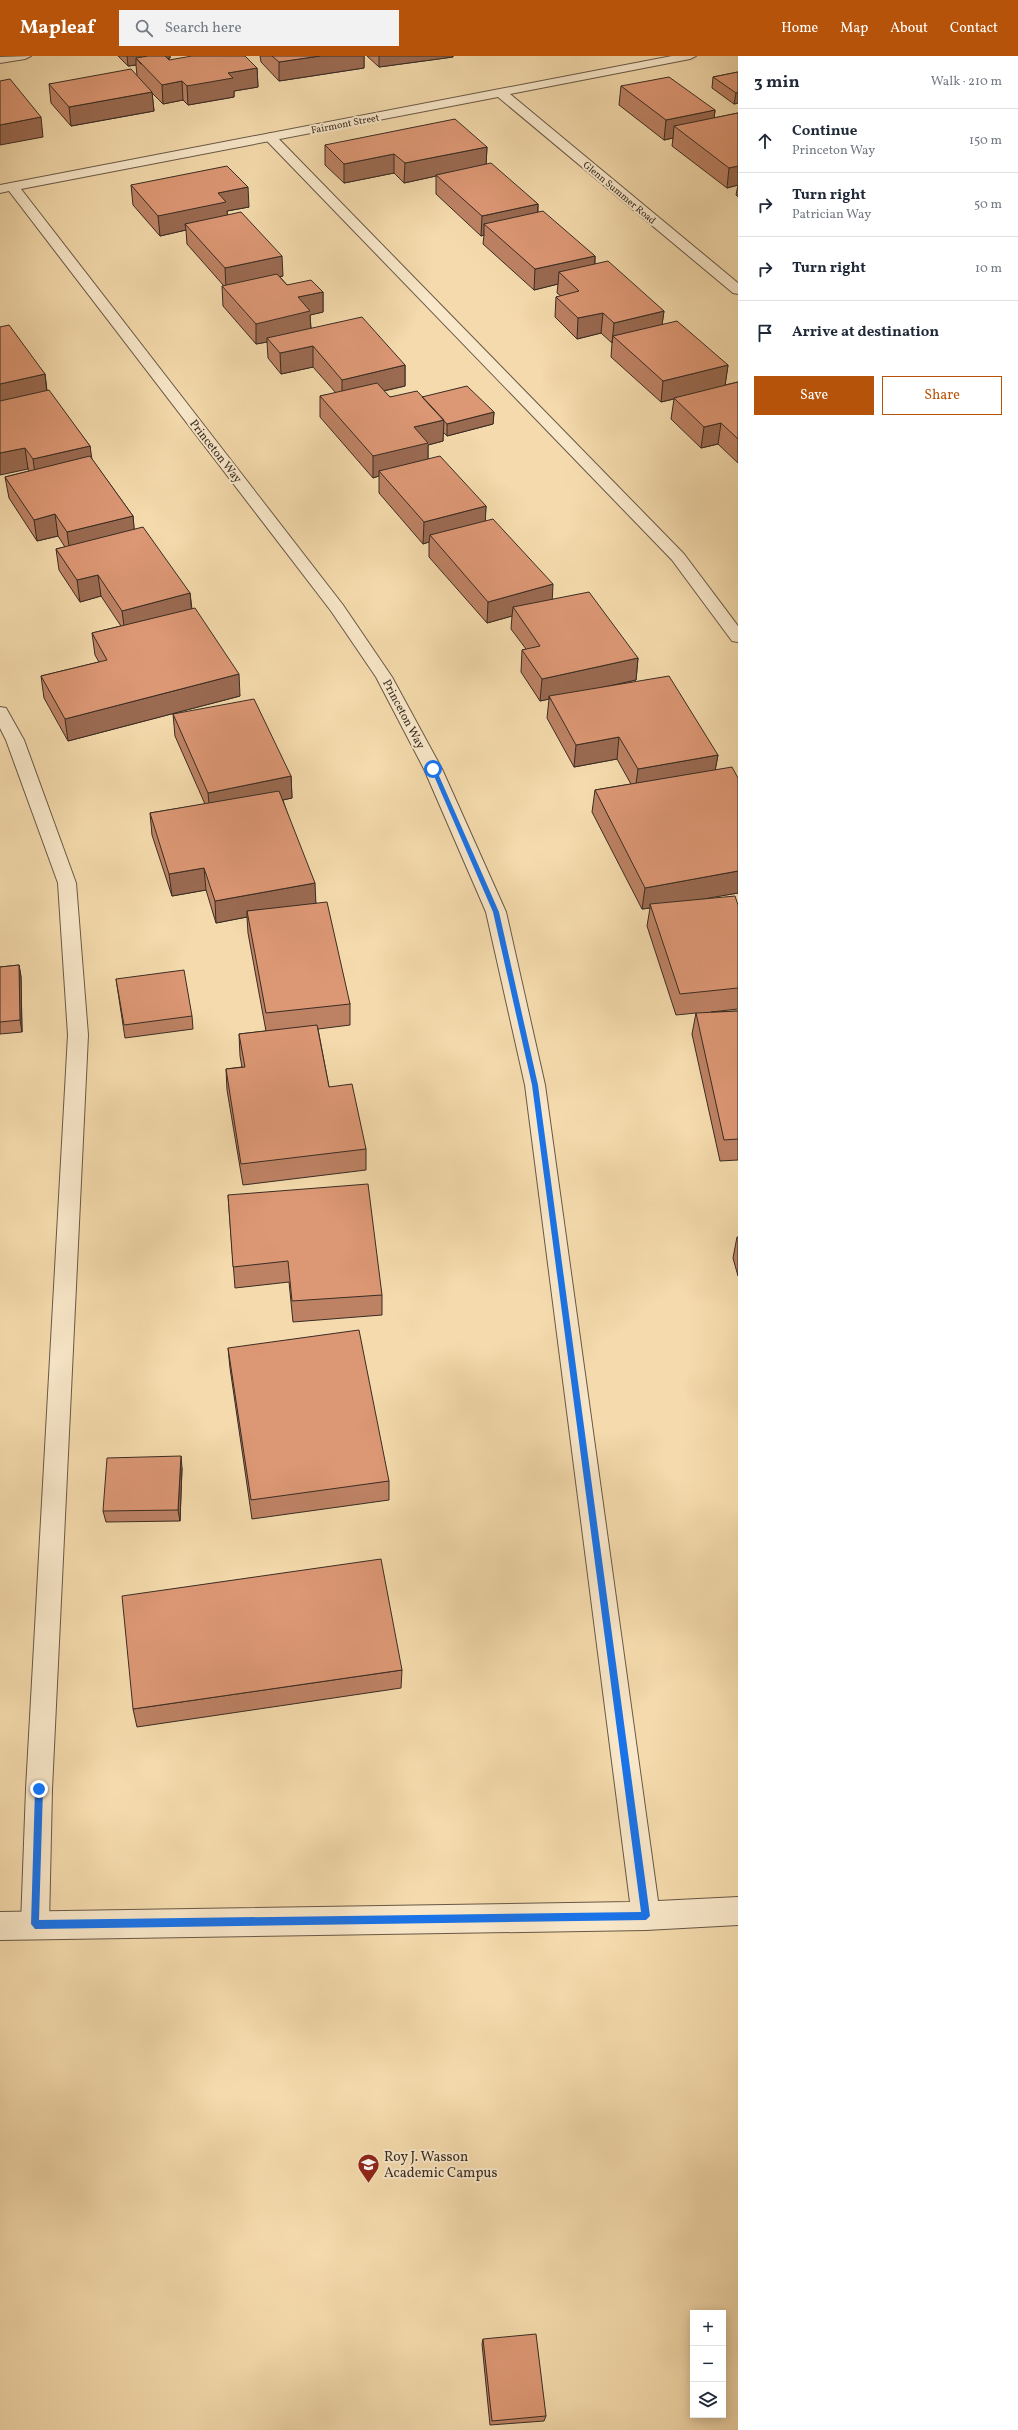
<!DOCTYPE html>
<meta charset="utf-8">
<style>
:root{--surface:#fff;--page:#f2f2f3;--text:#1f2937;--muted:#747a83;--line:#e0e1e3;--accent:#b45309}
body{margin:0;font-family:Vollkorn,serif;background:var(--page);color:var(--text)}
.controls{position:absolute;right:12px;bottom:12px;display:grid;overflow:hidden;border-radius:0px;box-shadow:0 2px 10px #0003}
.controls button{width:36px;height:36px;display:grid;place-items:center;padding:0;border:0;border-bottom:1px solid var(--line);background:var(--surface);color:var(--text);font:20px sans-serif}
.stop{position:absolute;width:12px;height:12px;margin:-9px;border:3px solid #1a73e8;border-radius:50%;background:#fff}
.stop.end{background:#1a73e8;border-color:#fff;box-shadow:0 1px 4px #0008}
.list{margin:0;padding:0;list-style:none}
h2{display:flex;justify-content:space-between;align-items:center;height:52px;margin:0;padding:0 16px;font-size:17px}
h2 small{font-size:13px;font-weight:400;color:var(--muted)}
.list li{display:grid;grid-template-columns:26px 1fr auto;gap:12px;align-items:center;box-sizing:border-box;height:64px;padding:0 16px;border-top:1px solid var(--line)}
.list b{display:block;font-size:15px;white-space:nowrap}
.list p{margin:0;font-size:13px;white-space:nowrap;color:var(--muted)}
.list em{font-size:13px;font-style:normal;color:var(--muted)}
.actions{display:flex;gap:8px;padding:12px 16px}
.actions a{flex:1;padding:9px 0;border:1px solid var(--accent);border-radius:0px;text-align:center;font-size:14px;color:var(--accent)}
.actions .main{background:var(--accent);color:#fff}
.icon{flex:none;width:22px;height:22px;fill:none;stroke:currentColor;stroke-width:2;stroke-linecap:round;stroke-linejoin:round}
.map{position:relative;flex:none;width:738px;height:2374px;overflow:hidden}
header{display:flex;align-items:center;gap:24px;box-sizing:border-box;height:56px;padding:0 20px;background:var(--accent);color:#fff}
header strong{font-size:19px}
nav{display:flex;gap:22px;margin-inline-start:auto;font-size:14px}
.search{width:280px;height:36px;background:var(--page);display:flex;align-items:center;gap:10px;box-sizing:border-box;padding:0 14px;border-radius:0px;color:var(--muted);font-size:15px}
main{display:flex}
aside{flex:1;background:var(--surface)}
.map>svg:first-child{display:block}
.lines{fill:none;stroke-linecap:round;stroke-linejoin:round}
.lane-casing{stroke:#685845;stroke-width:2}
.street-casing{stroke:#685845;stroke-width:2}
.lane{fill:#f8e7c9;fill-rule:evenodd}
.street{fill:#f8e7c9;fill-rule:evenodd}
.wall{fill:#bd8264;stroke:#392c23}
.shaded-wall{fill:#9a6a51;stroke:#392c23}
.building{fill:#dc9774;stroke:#392c23}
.route{fill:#1a73e8}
.labels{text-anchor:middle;stroke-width:4;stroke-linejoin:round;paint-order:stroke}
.far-street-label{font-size:10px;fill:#392c23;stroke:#f8e7c9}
.street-label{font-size:12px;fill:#392c23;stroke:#f8e7c9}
.near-poi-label{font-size:14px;fill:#392c23;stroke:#f8e7c9;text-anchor:start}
</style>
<header>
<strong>Mapleaf</strong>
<div class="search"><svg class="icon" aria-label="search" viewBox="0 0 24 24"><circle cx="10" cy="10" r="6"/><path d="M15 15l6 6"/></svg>Search here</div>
<nav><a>Home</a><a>Map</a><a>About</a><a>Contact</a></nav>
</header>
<main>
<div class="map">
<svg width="738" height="2374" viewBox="0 0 738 2374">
<rect width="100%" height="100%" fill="#f4daac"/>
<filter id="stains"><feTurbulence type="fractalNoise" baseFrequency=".005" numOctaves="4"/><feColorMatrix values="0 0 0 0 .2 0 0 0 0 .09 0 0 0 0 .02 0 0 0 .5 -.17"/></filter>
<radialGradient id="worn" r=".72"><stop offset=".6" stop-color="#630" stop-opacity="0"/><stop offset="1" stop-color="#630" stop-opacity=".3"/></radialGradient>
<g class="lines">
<defs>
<path id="lane" d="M31,0L25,3L0,7V1Z
M270,77L274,78L684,498L738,570V586L732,585L672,504L266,84L264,81Z
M0,651L6,652L24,684L76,827L88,979L52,1733L49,1868L45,1878L35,1882L25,1878L21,1868L26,1733L68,979L58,827L6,684L0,672Z"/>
<path id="street" d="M672,0H696L690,3L510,38L738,227V238L733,237L498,41L21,133L343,549L392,621L442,713L506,856L545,1029L658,1845L738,1841V1869L646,1874L0,1884V1856L630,1846L525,1029L486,856L424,713L376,621L331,555L9,135L0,137V129Z"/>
</defs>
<use href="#lane" class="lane-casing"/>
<use href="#street" class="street-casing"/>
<use href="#lane" class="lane"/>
<use href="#street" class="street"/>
</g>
<path class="wall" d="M118,0H170V2L167,3L169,4L257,12L258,31L234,35V41L188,49L183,44L163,48L152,37L154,55L71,70L51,47L49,28L137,20L136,9L128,10Z
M260,0H364V12L279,25L261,6Z
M367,0H453V1L379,11Z
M738,16V47L734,48L712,32L713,21Z
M621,30L715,54L714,62L738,57V141L736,139L738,129L727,132L672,90L673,82L664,84L619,49Z
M325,89L487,91L486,108L538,148V156L595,200V208L664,255L662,268L728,309L725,329L738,326V407L718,388L701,392L671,363L674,343L661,346L611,301L612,287L601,277L577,283L555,261L556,241L561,240L557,237L558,228L534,234L483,188L484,179L481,180L436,138V120L404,127L394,117L344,127L325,109Z
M131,129L249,151L227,155V159L283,220L280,221L287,229L323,236V256L310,259L311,272L405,309V330L384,335L390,341H422L494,356L493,368L447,380L443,376V385L428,389V403L486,450L485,465L552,543L638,602L636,624L610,630L718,699L715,714L738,837L699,843L738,849V953L711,956L738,955V1104L720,1105L692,978L696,957L676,959L647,870L650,852L642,853L592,756L595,734L631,728L617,703L574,711L547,662L549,643L540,645L521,616L522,594L526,593L511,573L512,560L487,567L429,501V486L423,488L379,437V420L373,422L320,361V340L336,337L313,311L281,318L268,302L267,286L256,288L223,250L222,230H224L187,188L186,174L160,180L133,149Z
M1,271L45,318L47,334L90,390L91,402L133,460L134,474L190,537L192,553L240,640L68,685L44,642L41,620L99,606L95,599L92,577L121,570L101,540L80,546L59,514L56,493L65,491L58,480L37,485L9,442L5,421L29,415L28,413Z
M173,658L291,720L292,742L283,744L316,847L350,948V969L318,973L329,1031L366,1093V1114L243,1129L227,1034L226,1013L242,1011L240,1000L239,978L266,975L248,877L247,861L216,867L206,834L172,840L152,779L150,757L205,748L175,680Z
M19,909L21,921L22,976L0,978V911Z
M116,923L192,960L193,973L125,982Z
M228,1139L382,1239V1259L293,1266L289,1226L235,1232Z
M737,1181H738V1220L733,1202Z
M228,1292L389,1425V1444L252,1463L230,1312Z
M182,1412L180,1465L106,1466L103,1455Z
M402,1614L401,1632L137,1671L133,1653Z
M483,2283L546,2360L544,2365L490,2369L482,2288Z"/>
<path class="shaded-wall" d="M127,0H170V2L141,8L136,2V9L128,10Z
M320,0H364V12L279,25V6Z
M379,0H453V1L379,11Z
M257,12L258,31L234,35V41L188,49L187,30L228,17Z
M182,25L183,44L163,48L162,29Z
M152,36L154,55L71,70L69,51Z
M738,36V47L734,48L736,37Z
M715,54L713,73L674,70L673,82L664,84L666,64Z
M41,61L43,81L0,89V69Z
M487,91L486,110L436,119V120L404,127L405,107Z
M394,98V117L344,127V108Z
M738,110V129L727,132L729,112Z
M248,131L249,151L227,155L228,166L185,168L186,174L160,180L158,160L218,137Z
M538,148L537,168H484V179L481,180L482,160Z
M282,200L283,220L226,232L225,212Z
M595,200L594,220L559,216L558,228L534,234L535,213Z
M323,236V256L310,259L311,276L267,282V286L256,288V268L298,241Z
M664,255L661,276L613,280L612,287L614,267Z
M603,257L601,277L577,283L578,262Z
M313,290V311L281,318L280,297Z
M405,309V330L342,344V324Z
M728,309L725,330L661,346L663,325Z
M45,318L47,339L0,350V328Z
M494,356L493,368L447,380V368Z
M444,364L443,385L428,389V408L379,415V420L373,422V400L414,371Z
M721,367L718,388L701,392L704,371Z
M90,390L93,411L36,425L33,403Z
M25,392L28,413L0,419V397Z
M486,450L485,472L430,479L429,486L423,488L424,466Z
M55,458L58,480L37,485L34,464Z
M133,460L135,481L70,497L67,476Z
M98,519L101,540L80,546L77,524Z
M553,528L552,549L513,551L512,560L487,567L488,546Z
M190,537L192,559L125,577L122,555Z
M638,602L636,624L550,643L549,640V643L540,645L542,623Z
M239,618L240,640L68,685L65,663Z
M619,681L617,703L574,711L576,689Z
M718,699L714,721L635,735L638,713Z
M291,720L292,742L210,759L208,737Z
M204,812L206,834L172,840L169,818Z
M738,815V837L652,852L650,848V852L642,853L645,832Z
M315,827L316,849L247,855V861L216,867L215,845Z
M19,909L21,921L22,976L20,964Z
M181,1400L182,1412L180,1465L178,1454Z"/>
<path class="building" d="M148,0H165L169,4L192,0H245L257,12L228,17L233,22L187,30L182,25L162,29L136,2Z
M272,0H320L279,6Z
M131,13L152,36L69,51L49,28Z
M738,16V36L736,37L713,21Z
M669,21L715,54L666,64L621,30Z
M10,23L41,61L0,69V25Z
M738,57V110L729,112L674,70Z
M455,63L487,91L405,107L394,98L344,108L325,89Z
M491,107L538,148L482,160L436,119Z
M227,110L248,131L218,137L226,146L158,160L131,129Z
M543,155L595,200L535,213L484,168Z
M241,156L282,200L225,212L185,168Z
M608,205L664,255L614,267L603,257L578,262L556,241L579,235L559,216Z
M277,218L287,229L311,224L323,236L298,241L310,255L256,268L222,230Z
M362,261L405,309L342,324L313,290L280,297L267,282Z
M677,265L728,309L663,325L613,280Z
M9,269L45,318L0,328V271Z
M738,326V383L721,367L704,371L674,342Z
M377,327L390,341L417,335L444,364L414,371L428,387L373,400L320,340Z
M467,330L494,356L447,368L422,341Z
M49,334L90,390L33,403L25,392L0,397V345Z
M90,400L133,460L67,476L55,458L34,464L5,421Z
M440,400L486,450L424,466L379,415Z
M493,463L553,528L488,546L430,479Z
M143,471L190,537L122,555L98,519L77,524L56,493Z
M589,536L638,602L542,623L522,594L540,590L513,551Z
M195,552L239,618L65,663L41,620L107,604L92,577Z
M669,620L718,699L638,713L619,681L576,689L549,640Z
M254,643L291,720L208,737L173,658Z
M732,711L738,722V815L645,832L595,734Z
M279,735L315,827L215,845L204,812L169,818L150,757Z
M735,840L738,849V932L680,938L650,848Z
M327,846L350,948L266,957L247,855Z
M19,909L20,964L0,966V911Z
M184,914L192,960L124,969L116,923Z
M738,955V1083L724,1084L696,957Z
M317,969L329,1031L352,1028L366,1093L241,1108L226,1013L245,1011L239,978Z
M368,1128L382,1239L292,1245L288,1205L233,1211L228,1139Z
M359,1274L389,1425L251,1444L228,1292Z
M181,1400L178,1454L103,1455L107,1402Z
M381,1503L402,1614L133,1653L122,1540Z
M536,2278L546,2360L492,2365L483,2283Z"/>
<path class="route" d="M433,711L436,713L499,856L538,1029L650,1860L646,1864L35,1873L31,1868L35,1733L39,1729L43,1733L39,1864L641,1856L532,1029L493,856L431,713Z"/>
<defs>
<symbol id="school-pin" viewBox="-11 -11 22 30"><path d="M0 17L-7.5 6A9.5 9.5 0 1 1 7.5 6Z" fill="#8f2418" stroke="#f8e7c9"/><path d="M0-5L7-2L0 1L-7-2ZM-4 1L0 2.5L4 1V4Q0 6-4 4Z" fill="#fff"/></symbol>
</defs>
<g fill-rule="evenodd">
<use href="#school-pin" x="356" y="2096" width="25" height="34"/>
</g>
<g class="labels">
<g class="far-street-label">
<text transform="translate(345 67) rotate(-11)" y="4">Fairmont Street</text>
<text transform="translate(620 136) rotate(40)" y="4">Glenn Summer Road</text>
</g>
<g class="street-label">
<text transform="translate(216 395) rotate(52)" y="4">Princeton Way</text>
<text transform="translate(404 658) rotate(62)" y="4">Princeton Way</text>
</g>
<g class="near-poi-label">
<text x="384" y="2105">Roy J. Wasson<tspan x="384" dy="16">Academic Campus</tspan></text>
</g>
</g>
<rect width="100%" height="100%" filter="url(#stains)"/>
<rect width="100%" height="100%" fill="url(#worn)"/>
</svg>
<div class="controls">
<button>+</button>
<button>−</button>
<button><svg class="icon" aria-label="layers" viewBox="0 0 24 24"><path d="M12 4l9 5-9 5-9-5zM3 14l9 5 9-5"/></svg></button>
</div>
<div class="stop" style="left:433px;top:713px"></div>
<div class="stop end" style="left:39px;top:1733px"></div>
</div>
<aside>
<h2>3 min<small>Walk · 210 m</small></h2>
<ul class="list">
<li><svg class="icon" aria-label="ahead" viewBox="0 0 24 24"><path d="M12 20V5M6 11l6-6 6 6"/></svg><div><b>Continue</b><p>Princeton Way</p></div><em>150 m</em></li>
<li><svg class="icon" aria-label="right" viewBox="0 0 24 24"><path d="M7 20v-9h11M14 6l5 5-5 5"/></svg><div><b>Turn right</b><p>Patrician Way</p></div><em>50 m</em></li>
<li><svg class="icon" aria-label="right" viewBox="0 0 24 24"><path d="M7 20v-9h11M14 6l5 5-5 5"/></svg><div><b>Turn right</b></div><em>10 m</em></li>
<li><svg class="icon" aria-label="arrive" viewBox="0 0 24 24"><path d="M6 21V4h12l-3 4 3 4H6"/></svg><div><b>Arrive at destination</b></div></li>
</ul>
<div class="actions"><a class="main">Save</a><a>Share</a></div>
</aside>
</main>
